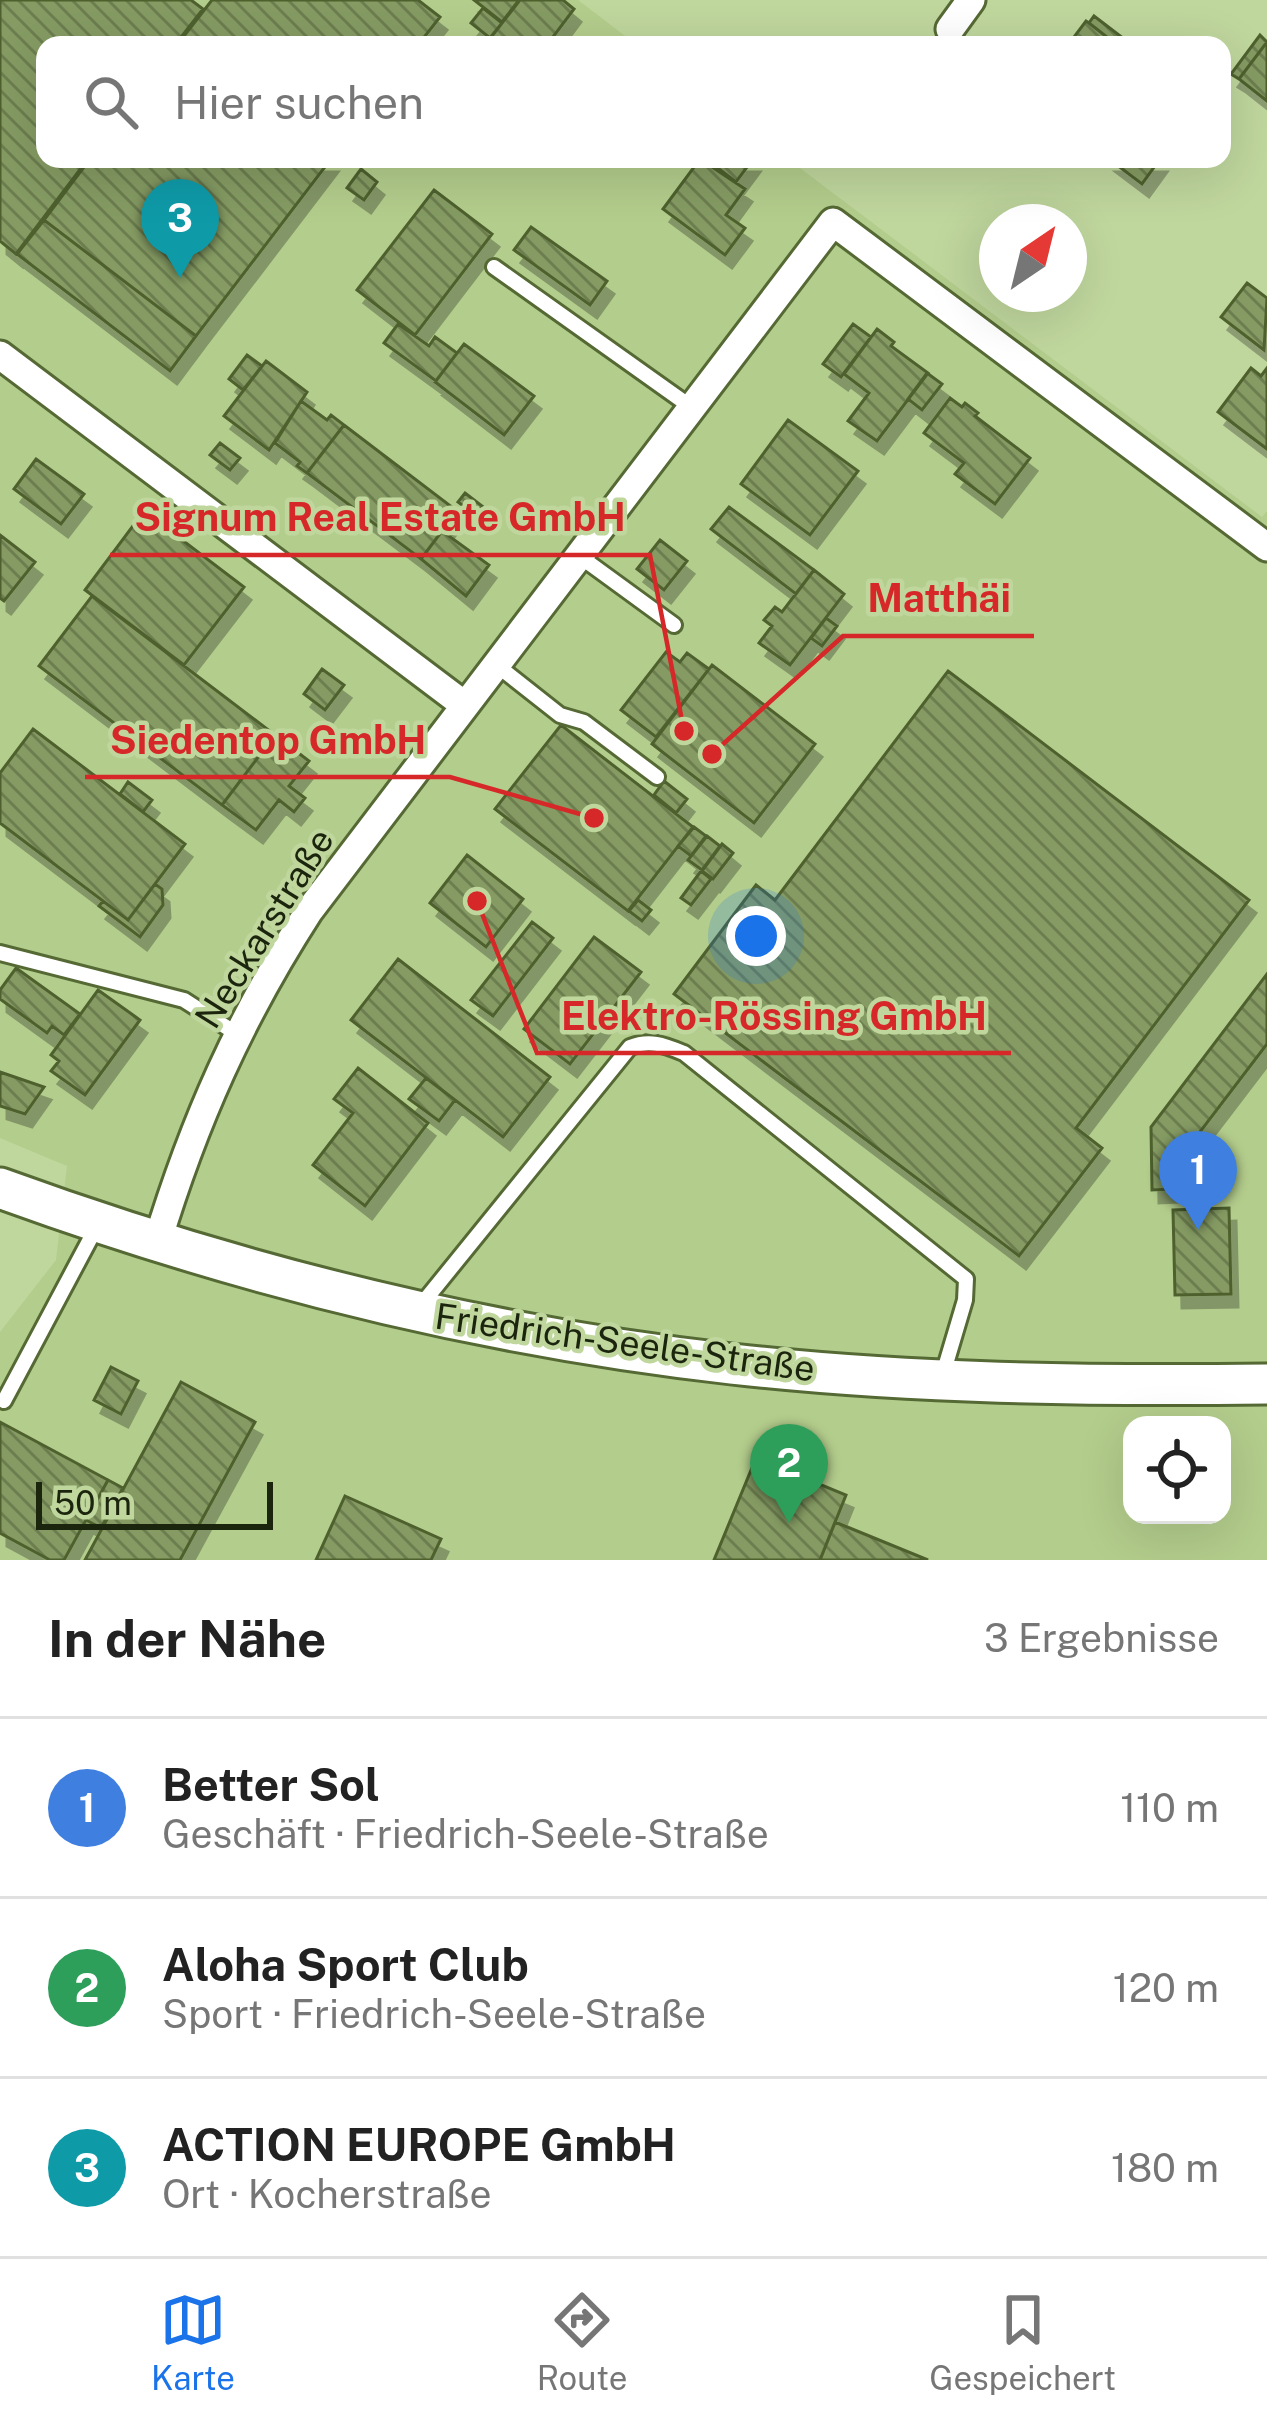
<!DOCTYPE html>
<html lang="de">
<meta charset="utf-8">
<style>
:root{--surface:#fff;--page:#f6f6f6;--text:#222;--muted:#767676;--line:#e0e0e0;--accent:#1a73e8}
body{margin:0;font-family:"Public Sans",sans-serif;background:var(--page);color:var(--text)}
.controls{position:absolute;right:36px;bottom:36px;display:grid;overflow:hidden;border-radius:24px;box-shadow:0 12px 48px #0002}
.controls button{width:108px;height:108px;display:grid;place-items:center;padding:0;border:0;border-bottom:3px solid var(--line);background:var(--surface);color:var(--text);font:60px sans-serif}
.compass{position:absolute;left:979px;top:204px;width:108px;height:108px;border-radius:50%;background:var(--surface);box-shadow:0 12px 48px #0002;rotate:35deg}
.scale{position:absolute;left:36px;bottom:30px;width:237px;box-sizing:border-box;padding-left:12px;border:6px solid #1b240d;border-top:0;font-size:33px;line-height:42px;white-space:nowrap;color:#1b240d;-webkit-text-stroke:9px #bfd69d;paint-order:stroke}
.you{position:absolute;left:756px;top:936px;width:42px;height:42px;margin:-30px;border:9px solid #fff;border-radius:50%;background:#1a73e8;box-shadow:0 0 0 18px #1a73e833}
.badge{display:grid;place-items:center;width:78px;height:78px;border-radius:50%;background:var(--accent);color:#fff;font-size:39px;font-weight:700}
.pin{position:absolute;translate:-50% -99px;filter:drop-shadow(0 3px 6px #0008)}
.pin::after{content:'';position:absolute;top:63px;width:42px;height:36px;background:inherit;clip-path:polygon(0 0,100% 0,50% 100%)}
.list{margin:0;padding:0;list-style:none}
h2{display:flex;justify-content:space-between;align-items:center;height:156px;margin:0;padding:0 48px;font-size:51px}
h2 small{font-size:39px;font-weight:400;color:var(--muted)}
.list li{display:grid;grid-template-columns:78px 1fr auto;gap:36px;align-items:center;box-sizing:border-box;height:180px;padding:0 48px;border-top:3px solid var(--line)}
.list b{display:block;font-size:45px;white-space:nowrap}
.list p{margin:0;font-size:39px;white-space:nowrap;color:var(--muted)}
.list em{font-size:39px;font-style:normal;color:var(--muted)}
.icon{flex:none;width:66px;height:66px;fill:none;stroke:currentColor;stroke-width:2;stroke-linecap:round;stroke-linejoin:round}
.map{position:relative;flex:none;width:1267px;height:1560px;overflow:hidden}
.search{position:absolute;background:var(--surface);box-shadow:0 12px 48px #0002;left:36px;right:36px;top:36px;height:132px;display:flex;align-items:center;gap:30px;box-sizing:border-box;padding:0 42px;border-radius:24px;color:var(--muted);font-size:45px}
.sheet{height:696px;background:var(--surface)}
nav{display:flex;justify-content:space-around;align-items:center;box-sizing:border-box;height:168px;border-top:3px solid var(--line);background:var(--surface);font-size:33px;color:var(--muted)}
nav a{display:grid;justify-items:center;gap:6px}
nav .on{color:var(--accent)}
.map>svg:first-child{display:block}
.built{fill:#b3cd8c;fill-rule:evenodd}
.building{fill:url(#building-back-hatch);stroke:#4e612d;stroke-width:3;filter:url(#shadow)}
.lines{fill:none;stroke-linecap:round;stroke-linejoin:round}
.lane-casing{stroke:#556934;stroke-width:20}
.street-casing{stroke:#556934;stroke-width:33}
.secondary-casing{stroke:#556934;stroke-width:45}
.lane{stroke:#fff;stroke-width:14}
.street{stroke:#fff;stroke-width:27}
.secondary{stroke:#fff;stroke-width:39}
.labels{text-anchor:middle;stroke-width:9;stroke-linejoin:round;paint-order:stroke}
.street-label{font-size:36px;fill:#1b240d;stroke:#bfd69d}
.leader{fill:none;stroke:#d62828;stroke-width:4.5}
.callout-dot{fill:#d62828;stroke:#bfd69d;stroke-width:4.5}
.callout-label{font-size:39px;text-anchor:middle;font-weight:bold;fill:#d62828;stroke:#bfd69d;stroke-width:9;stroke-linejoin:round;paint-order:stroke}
</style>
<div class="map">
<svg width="1267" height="1560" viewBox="0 0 1267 1560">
<defs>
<pattern id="building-back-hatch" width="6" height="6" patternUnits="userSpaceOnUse" patternTransform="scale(3)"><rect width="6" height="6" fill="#859b63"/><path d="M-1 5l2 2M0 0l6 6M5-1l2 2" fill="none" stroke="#6c7e50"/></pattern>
<filter id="shadow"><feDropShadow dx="7" dy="13" stdDeviation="0" flood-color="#0004"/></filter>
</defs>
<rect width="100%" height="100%" fill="#bfd69d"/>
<path class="built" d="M0,0H578L637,45H45V159H788L1262,517L1267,511V1560H0V1332L56,1260L67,1166L0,1138ZM1132,1425H1222V1515H1132Z"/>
<path class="building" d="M0,0H191L203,9L175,45H45V159H88L16,254L0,241Z
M212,0H418L440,17L418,45H177Z
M474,0H519L502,22Z
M520,0H563L574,9L547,45H485Z
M483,8L502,23L490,38L471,23Z
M1094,16L1132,45H1117L1089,23Z
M1086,21L1089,23L1117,45H1068Z
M1260,35L1267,42L1239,79L1231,74Z
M1267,42V101L1239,79Z
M90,159H331L196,336L44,220Z
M700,159L745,189L726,215L745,228L725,255L663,209Z
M706,159H753L736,182Z
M1109,159H1160L1142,184Z
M361,169L377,182L364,200L347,188Z
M434,190L492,234L415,335L357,290Z
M44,220L196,336L170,371L17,254Z
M531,227L607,281L590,305L514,250Z
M1247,283L1267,298L1264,350L1221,317Z
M398,324L429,346L435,337L457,353L436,381L384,343Z
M853,324L871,337L841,377L823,364Z
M877,329L894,342L891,346L928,373L877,441L848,421L869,393L844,374Z
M464,344L534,396L504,435L435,382Z
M247,355L262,366L243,390L229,379Z
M266,361L307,392L269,450L224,416Z
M1251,368L1261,376L1267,368V449L1218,412Z
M927,373L942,384L922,410L908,399Z
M950,398L962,407L965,403L978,413L975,416L1030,458L995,504L955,474L964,463L924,433Z
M301,401L327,420L331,415L344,425L307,473L297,466L300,462L275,443Z
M788,420L858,471L810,535L741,484Z
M344,425L457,511L421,559L307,473Z
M220,443L240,458L230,470L210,455Z
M36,459L84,494L61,524L14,489Z
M465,493L482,506L475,515L458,502Z
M729,507L814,570L796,594L711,529Z
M144,511L244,587L184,665L85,590Z
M442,531L489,565L466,596L421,559Z
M0,535L35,562L4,601L0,598Z
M660,540L687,561L664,590L637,569Z
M814,570L844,594L790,665L759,643L772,626L764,620L775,607L782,612Z
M92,596L275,735L222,805L39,666Z
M826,618L837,626L822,646L811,638Z
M666,652L680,662L687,653L709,669L656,737L621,710Z
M712,665L815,744L754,823L652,744Z
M322,669L344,685L325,710L304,694Z
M948,671L1249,900L1076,1128L1102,1148L1019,1256L674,994L756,885L775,900Z
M561,725L693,827L628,911L495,809Z
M33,729L185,844L128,920L0,823V773Z
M275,735L309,761L289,786L305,798L294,812L279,800L256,830L222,805Z
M664,781L687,799L676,813L654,795Z
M128,782L152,800L143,812L120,794Z
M694,827L706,836L691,856L678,846Z
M707,836L720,846L702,870L688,860Z
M722,844L733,853L713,879L702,871Z
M467,855L523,899L486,947L430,903Z
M701,871L711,879L691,905L681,898Z
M155,884L162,889L163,905L140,937L99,906L103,901L128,920Z
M638,900L651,910L642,921L629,911Z
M532,922L553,938L493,1016L471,1000Z
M594,937L641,972L570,1064L524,1029Z
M398,959L550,1077L503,1137L351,1020Z
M16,968L80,1014L64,1035L52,1026L47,1033L0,999V990Z
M1267,974V1044L1193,1141L1194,1188L1152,1190L1151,1127Z
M98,990L140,1020L85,1095L51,1071L59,1061L51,1055Z
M358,1068L428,1123L365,1206L313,1165L353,1113L334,1099Z
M0,1072L44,1087L25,1114L0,1106Z
M426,1078L455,1100L439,1121L409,1099Z
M1229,1208L1231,1294L1175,1295L1173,1210Z
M111,1367L138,1381L121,1414L94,1400Z
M181,1382L255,1422L180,1560H85Z
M0,1422L108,1480L64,1560H50L0,1533Z
M756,1458L846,1495L820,1560H714Z
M108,1480L123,1488L101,1528L86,1520Z
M345,1496L441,1539L431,1560H316Z
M835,1522L928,1560H820Z"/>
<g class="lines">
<defs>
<path id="lane" d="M494,267L691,407
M578,555L674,625
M494,663L560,715L584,722L657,777
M0,953L184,1000L237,1034
M421,1305L630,1047C650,1039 664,1045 684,1053L966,1279L965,1300L943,1374
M4,1401L96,1228"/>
<path id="street" d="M950,29L971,0
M0,355L463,704
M157,1243C194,1121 240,1018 309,911L833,222L1267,547"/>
<path id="secondary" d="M0,1188C236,1274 482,1336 732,1364C909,1384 1089,1386 1267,1384"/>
</defs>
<use href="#lane" class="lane-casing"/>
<use href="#street" class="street-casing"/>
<use href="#secondary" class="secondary-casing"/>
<use href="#lane" class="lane"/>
<use href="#street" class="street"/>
<use href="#secondary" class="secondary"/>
</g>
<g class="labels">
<g class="street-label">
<text transform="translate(264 928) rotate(-58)" y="13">Neckarstraße</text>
<text transform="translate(625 1342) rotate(8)" y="13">Friedrich-Seele-Straße</text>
</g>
</g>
<path class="leader" d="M684 731L650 555H110M712 754L843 636H1034M594 818L450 777H85M477 901L537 1053H1011"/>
<g class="callout-dot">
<circle cx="684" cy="731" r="12"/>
<circle cx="712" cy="754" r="12"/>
<circle cx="594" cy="818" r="12"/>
<circle cx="477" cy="901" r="12"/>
</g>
<g class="callout-label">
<text x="380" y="531">Signum Real Estate GmbH</text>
<text x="939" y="612">Matthäi</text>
<text x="268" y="754">Siedentop GmbH</text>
<text x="774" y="1030">Elektro-Rössing GmbH</text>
</g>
</svg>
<div class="controls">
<button><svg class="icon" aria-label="locate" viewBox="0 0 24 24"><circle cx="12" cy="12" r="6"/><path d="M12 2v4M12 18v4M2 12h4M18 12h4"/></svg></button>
</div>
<svg class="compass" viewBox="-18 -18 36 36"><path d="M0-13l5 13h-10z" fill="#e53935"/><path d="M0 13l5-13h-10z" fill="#767676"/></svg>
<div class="scale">50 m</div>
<div class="you"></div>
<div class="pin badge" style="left:1198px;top:1230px;background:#3f7fe0">1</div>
<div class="pin badge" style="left:789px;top:1523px;background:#2e9e5b">2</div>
<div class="pin badge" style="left:180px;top:278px;background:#0f9aa8">3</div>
<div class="search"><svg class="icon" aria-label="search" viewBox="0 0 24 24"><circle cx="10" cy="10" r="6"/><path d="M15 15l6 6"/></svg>Hier suchen</div>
</div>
<section class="sheet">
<h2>In der Nähe<small>3 Ergebnisse</small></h2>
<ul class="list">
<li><span class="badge" style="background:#3f7fe0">1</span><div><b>Better Sol</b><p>Geschäft · Friedrich-Seele-Straße</p></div><em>110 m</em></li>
<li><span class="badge" style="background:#2e9e5b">2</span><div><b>Aloha Sport Club</b><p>Sport · Friedrich-Seele-Straße</p></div><em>120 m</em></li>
<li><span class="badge" style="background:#0f9aa8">3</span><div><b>ACTION EUROPE GmbH</b><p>Ort · Kocherstraße</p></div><em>180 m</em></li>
</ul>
</section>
<nav>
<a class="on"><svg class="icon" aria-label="map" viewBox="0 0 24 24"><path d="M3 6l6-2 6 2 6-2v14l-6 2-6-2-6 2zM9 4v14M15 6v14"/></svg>Karte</a>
<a><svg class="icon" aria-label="directions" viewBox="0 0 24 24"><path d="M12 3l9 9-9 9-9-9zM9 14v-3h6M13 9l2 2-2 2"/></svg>Route</a>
<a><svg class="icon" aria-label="saved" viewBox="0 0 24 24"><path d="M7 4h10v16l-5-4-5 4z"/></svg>Gespeichert</a>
</nav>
